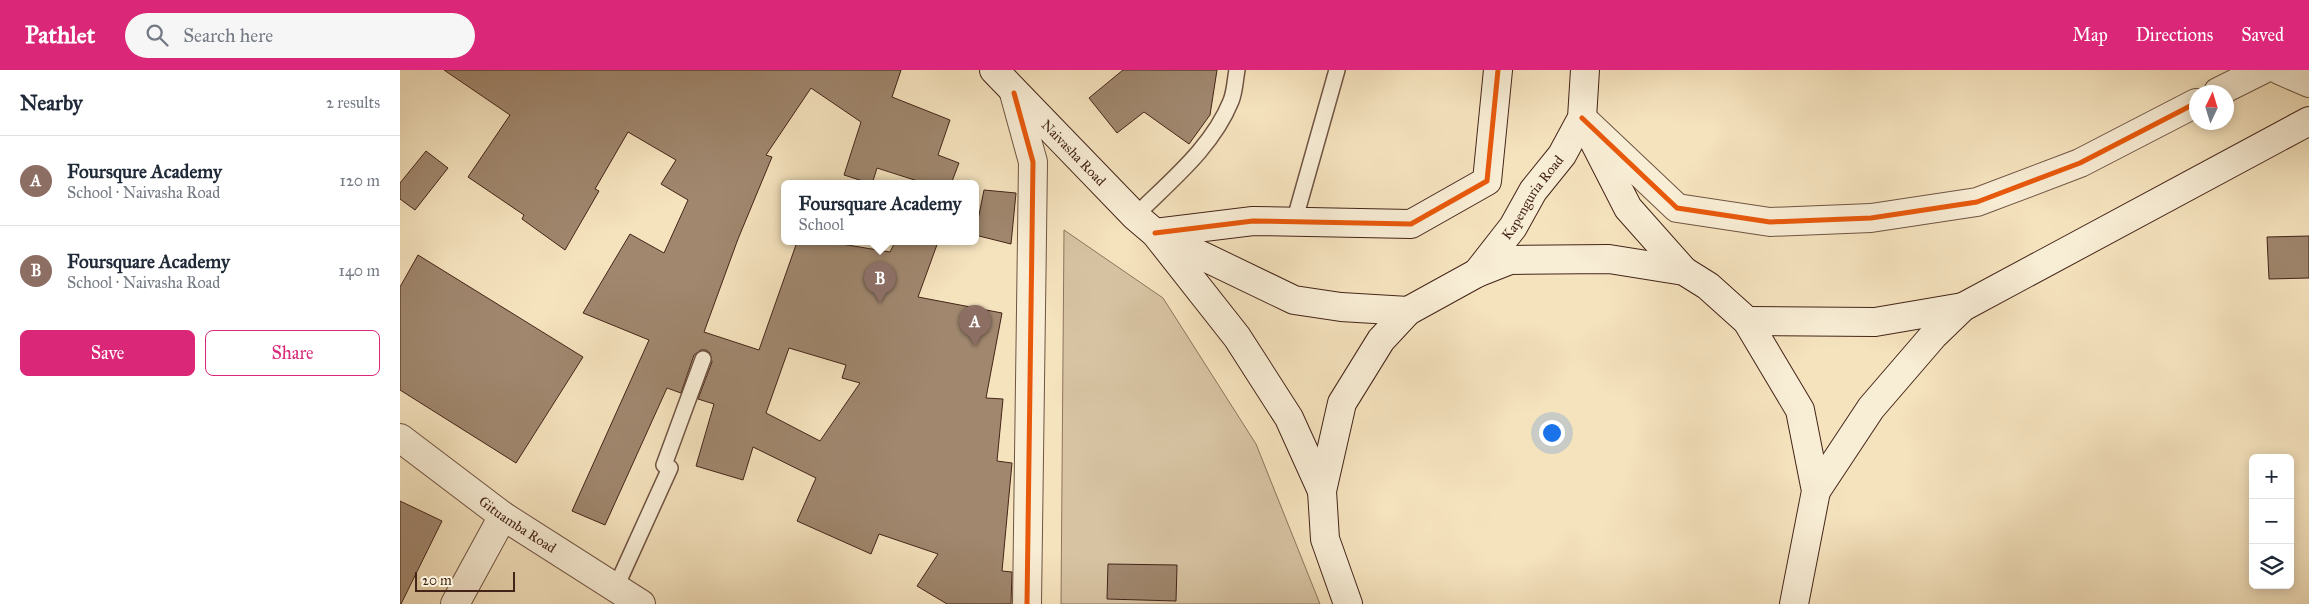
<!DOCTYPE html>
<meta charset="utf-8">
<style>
:root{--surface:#fff;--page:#f6f6f7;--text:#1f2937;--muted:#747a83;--line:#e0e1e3;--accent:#db2777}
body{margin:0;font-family:"IM FELL Great Primer",serif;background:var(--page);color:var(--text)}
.controls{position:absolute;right:15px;bottom:15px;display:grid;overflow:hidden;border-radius:8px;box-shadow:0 2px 12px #0003}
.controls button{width:45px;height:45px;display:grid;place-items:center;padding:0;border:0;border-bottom:1px solid var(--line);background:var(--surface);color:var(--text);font:25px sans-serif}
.compass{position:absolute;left:1789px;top:15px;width:45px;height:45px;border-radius:50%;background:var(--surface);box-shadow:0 2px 12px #0003;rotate:4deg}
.scale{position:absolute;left:15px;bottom:12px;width:100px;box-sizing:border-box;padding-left:5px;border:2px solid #442418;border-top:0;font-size:14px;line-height:18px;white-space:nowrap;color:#442418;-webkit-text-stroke:4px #f8edd5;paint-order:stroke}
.you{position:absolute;left:1151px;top:362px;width:18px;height:18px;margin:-12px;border:4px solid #fff;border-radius:50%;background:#1a73e8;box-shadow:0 0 0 8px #1a73e833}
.badge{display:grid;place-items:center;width:32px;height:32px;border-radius:50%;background:var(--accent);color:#fff;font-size:16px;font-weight:700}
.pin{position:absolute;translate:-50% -41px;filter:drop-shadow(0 1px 2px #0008)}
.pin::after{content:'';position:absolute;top:26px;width:18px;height:15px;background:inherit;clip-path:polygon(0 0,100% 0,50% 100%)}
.popup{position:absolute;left:381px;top:110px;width:198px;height:65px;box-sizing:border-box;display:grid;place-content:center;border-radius:8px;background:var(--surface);filter:drop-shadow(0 1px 4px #0005);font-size:16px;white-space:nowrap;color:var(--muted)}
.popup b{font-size:19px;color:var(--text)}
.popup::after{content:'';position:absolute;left:50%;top:100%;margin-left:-10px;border:10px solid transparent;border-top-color:var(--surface)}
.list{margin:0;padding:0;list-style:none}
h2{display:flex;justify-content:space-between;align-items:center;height:65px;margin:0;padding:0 20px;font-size:21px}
h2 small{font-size:16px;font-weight:400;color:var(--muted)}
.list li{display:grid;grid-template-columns:32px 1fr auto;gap:15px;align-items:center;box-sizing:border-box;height:90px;padding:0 20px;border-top:1px solid var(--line)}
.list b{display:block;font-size:19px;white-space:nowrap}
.list p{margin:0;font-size:16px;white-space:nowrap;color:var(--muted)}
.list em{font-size:16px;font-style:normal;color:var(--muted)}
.actions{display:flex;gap:10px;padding:15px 20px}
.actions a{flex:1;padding:11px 0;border:1px solid var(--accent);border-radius:8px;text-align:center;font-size:18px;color:var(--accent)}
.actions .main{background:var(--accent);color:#fff}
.icon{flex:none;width:28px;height:28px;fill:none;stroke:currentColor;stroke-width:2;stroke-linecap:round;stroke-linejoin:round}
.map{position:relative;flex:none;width:1909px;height:534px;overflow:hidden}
header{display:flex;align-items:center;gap:30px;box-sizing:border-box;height:70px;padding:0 25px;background:var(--accent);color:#fff}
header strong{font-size:24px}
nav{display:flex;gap:28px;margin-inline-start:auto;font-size:18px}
.search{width:350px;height:45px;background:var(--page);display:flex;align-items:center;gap:12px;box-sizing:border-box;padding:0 18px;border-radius:28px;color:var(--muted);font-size:19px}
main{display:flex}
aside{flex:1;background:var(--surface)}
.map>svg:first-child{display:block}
.green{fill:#d7c3a2;stroke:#8e745d}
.building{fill:#a0876e;stroke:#442418;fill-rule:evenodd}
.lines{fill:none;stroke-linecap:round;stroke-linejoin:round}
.lane-casing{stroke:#705442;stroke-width:18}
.street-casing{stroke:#705442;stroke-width:30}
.secondary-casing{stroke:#442418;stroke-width:30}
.lane{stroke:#f8edd5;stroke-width:15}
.street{stroke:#f8edd5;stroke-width:28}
.secondary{stroke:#f8edd5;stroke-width:28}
.cycleway-casing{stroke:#f8edd5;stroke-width:8}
.cycleway{stroke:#e8590c;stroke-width:5}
.labels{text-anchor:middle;stroke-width:4;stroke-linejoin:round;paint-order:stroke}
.street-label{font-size:14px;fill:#442418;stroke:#f8edd5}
</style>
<header>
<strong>Pathlet</strong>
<div class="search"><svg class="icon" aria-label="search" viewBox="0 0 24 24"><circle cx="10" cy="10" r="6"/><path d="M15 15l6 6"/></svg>Search here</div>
<nav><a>Map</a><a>Directions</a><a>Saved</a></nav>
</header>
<main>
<aside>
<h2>Nearby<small>2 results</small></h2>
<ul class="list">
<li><span class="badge" style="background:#8d6e63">A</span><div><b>Foursqure Academy</b><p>School · Naivasha Road</p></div><em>120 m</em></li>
<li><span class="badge" style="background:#8d6e63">B</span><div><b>Foursquare Academy</b><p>School · Naivasha Road</p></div><em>140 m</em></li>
</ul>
<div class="actions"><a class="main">Save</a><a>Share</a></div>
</aside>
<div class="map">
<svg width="1909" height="534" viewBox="0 0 1909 534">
<rect width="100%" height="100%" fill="#f5e3be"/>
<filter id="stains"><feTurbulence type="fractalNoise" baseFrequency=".004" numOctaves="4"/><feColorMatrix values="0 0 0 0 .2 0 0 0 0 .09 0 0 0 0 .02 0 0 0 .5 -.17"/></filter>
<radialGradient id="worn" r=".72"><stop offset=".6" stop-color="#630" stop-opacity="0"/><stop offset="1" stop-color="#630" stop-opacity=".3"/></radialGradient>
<path class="green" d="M664,160L763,228L856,374L920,534H661Z"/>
<path class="building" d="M44,0H501L492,27L550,50L538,85L559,93L551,114H527L477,98L472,114L444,105L461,52L411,18L366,85L372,87L338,169L304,262L359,280L397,172H429L490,182L495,172H538L518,227L602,243L586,328L603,329L597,391L612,393L602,501L612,502L611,534H547L517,516L538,484L479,464L471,484L397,451L416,408L353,377L343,410L296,396L314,334L298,329L312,292L310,283L306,280H301L294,285L281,323L267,318L205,455L172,441L249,270L183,243L230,164L264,183L288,130L261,114L276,90L228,62L195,119L199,121L165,180L122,149L124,145L68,107L110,45ZM389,278L446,295L442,308L460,313L420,371L366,343Z
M723,0H817L810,45L789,74L744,42L717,63L689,28Z
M26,81L48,98L15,140L0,129V113Z
M584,120L616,123L611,174L575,165Z
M1909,166V208L1869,209L1867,167Z
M18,185L183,287L116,393L0,320V217Z
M0,431L42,451L1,534H0Z
M708,494L777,495L776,531L707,529Z"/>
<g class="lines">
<defs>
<path id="lane" d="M735,146C770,111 812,78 831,31C835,21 835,10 837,0
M894,152L937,0
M216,517L270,398L264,395L303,289"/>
<g id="street">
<path d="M1879,0L1909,13"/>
<path d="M1818,22L1862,0"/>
<path d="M614,23L633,92L627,534"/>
<path d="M1185,51L1277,138L1370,152L1471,148L1577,132L1680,93L1796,33"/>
<path id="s1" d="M0,368L103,446L241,534"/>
<path d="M55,534L103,446"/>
</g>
<g id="secondary">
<path id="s2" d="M594,0L735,146L755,163L837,267L889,348L922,421"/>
<path d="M1182,48L1228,138L1284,201"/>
<path d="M755,163L853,151L1011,154L1087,111L1098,0"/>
<path d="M761,166L894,230L941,237L1008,241"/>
<path id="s3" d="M1077,203L1113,157L1133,121L1162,85L1182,48L1185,0"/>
<path d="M1347,251L1475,252L1563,237"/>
<path d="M1416,421L1471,338L1533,266L1563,237L1909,51"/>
<path d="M948,534L925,469L922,421L942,333L981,270L1008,241L1077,203L1110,190L1209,189L1284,201L1308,216L1347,251L1400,340L1416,421L1394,534"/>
</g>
</defs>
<use href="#lane" class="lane-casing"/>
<use href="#street" class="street-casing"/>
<use href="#secondary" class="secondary-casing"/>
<use href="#lane" class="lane"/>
<use href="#street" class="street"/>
<use href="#secondary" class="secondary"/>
<defs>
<path id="cycleway" d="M614,23L633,92L627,534
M1182,48L1277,138L1370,152L1471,148L1577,132L1680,93L1796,33
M755,163L853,151L1011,154L1087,111L1098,0"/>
</defs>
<use href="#cycleway" class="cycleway-casing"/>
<use href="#cycleway" class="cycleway"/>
</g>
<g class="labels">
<g class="street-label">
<text dy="5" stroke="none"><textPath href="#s2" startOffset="115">Naivasha Road</textPath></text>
<text dy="5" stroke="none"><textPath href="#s3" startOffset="94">Kapenguria Road</textPath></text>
<text dy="5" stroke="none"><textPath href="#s1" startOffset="146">Gituamba Road</textPath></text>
</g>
</g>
<rect width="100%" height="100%" filter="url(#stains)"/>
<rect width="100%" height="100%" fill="url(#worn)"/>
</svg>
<div class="controls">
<button>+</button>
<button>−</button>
<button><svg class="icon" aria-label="layers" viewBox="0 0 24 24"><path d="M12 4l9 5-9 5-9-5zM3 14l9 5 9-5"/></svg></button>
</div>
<svg class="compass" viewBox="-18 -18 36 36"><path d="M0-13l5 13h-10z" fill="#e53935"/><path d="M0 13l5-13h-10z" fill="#747a83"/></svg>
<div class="scale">20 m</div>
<div class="you"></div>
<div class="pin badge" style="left:575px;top:276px;background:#8d6e63">A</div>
<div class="pin badge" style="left:480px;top:233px;background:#8d6e63">B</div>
<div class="popup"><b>Foursquare Academy</b>School</div>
</div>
</main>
